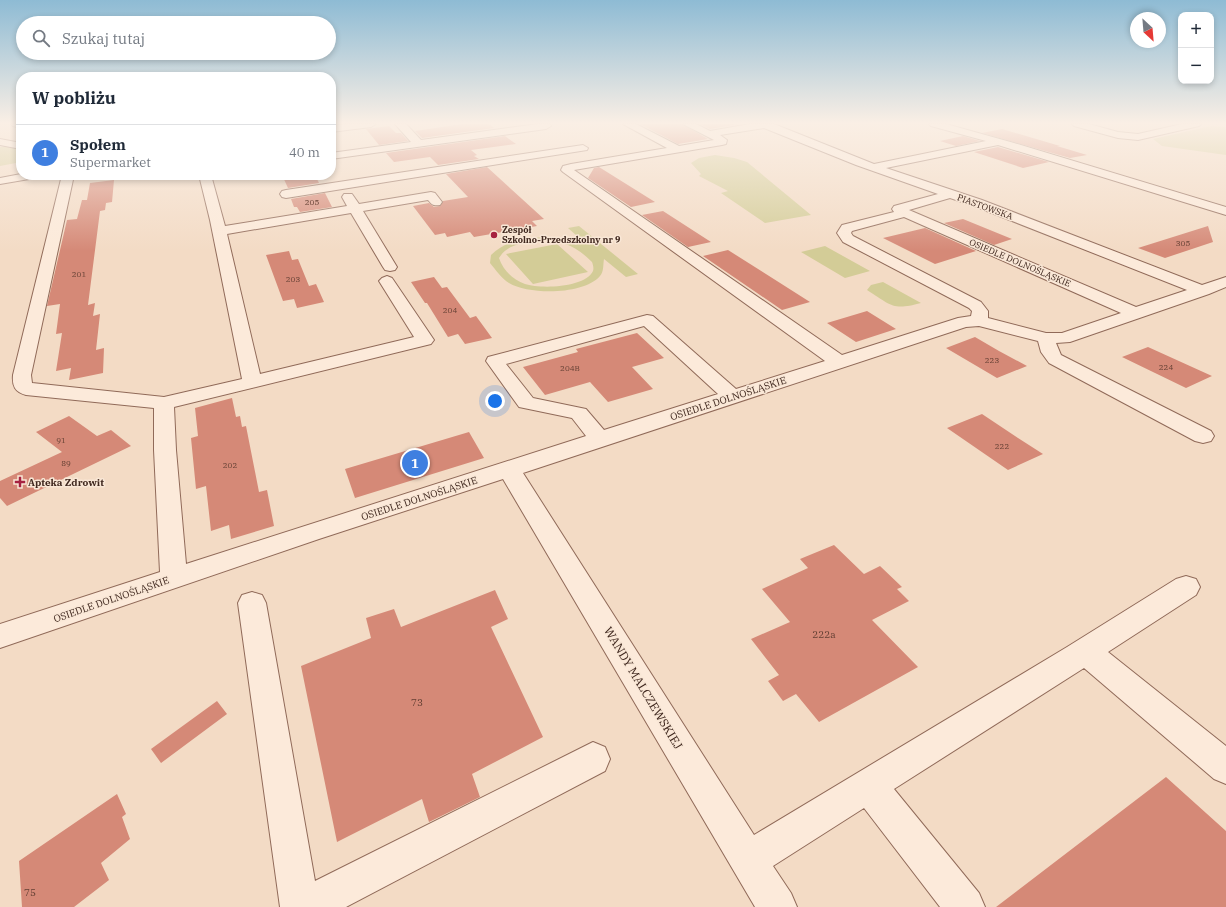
<!DOCTYPE html>
<html lang="pl">
<meta charset="utf-8">
<style>
:root{--surface:#fff;--page:#f2f2f3;--text:#1f2937;--muted:#747a83;--line:#e0e1e3;--accent:#d93025}
body{margin:0;font-family:"IBM Plex Serif",serif;background:var(--page);color:var(--text)}
.controls{position:absolute;right:12px;top:12px;display:grid;overflow:hidden;border-radius:8px;box-shadow:0 2px 6px #0003}
.controls button{width:36px;height:36px;display:grid;place-items:center;padding:0;border:0;border-bottom:1px solid var(--line);background:var(--surface);color:var(--text);font:20px sans-serif}
.compass{position:absolute;left:1130px;top:12px;width:36px;height:36px;border-radius:50%;background:var(--surface);box-shadow:0 2px 6px #0003;rotate:154deg}
.you{position:absolute;left:495px;top:401px;width:14px;height:14px;margin:-10px;border:3px solid #fff;border-radius:50%;background:#1a73e8;box-shadow:0 0 0 6px #1a73e833}
.badge{display:grid;place-items:center;width:26px;height:26px;border-radius:50%;background:var(--accent);color:#fff;font-size:13px;font-weight:700}
.pin{position:absolute;translate:-50% -50%;border:2px solid #fff;box-shadow:0 1px 4px #0006}
.list{margin:0;padding:0;list-style:none}
h2{display:flex;justify-content:space-between;align-items:center;height:52px;margin:0;padding:0 16px;font-size:17px}
h2 small{font-size:13px;font-weight:400;color:var(--muted)}
.list li{display:grid;grid-template-columns:26px 1fr auto;gap:12px;align-items:center;box-sizing:border-box;height:56px;padding:0 16px;border-top:1px solid var(--line)}
.list b{display:block;font-size:15px;white-space:nowrap}
.list p{margin:0;font-size:13px;white-space:nowrap;color:var(--muted)}
.list em{font-size:13px;font-style:normal;color:var(--muted)}
.icon{flex:none;width:22px;height:22px;fill:none;stroke:currentColor;stroke-width:2;stroke-linecap:round;stroke-linejoin:round}
.map{position:relative;flex:none;width:1226px;height:907px;overflow:hidden}
.search{position:absolute;background:var(--surface);box-shadow:0 2px 6px #0003;left:16px;top:16px;width:320px;height:44px;display:flex;align-items:center;gap:10px;box-sizing:border-box;padding:0 14px;border-radius:22px;color:var(--muted);font-size:15px}
.panel{position:absolute;background:var(--surface);box-shadow:0 2px 6px #0003;left:16px;top:72px;width:320px;height:108px;border-radius:16px}
.map>svg:first-child{display:block}
.green{fill:#d3cc97;fill-rule:evenodd}
.building{fill:#d58977}
.lines{fill:none;stroke-linecap:round;stroke-linejoin:round}
.minor-casing{stroke:#906a59;stroke-width:2}
.minor{fill:#fceada;fill-rule:evenodd}
.poi-dot{fill:#a62241;stroke:#f9e7d6;stroke-width:1.5}
.labels{text-anchor:middle;stroke-width:3;stroke-linejoin:round;paint-order:stroke}
.number-label{font-size:8px;fill:#644034}
.far-street-label{font-size:9px;fill:#3f271e;stroke:#f9e7d6}
.far-poi-label{font-size:9px;font-weight:bold;fill:#3f271e;stroke:#f9e7d6;text-anchor:start}
.street-label{font-size:10px;fill:#3f271e;stroke:#f9e7d6}
.poi-label{font-size:10px;font-weight:bold;fill:#3f271e;stroke:#f9e7d6;text-anchor:start}
.near-number-label{font-size:10px;fill:#644034}
.near-street-label{font-size:12px;fill:#3f271e;stroke:#f9e7d6}
</style>
<div class="map">
<svg width="1226" height="907" viewBox="0 0 1226 907">
<rect width="100%" height="100%" fill="#f3dbc5"/>
<path class="green" d="M1211,126L1226,127V155L1162,146L1153,139Z
M11,146L21,149V162L0,166V147Z
M715,155L734,158L747,162L811,215L765,223L721,193L728,191L699,176L701,174L691,163L699,158Z
M579,226L638,274L626,277L604,259C603,264 604,272 600,276C584,295 529,295 509,283C502,279 495,269 490,263L491,255C518,230 554,237 586,244L568,228ZM535,241C560,240 574,244 592,262C593,265 594,268 593,271C585,288 540,289 525,284C513,280 503,270 499,258C507,245 521,243 535,241Z
M557,244L588,272L533,284L506,254Z
M825,246L870,271L845,278L801,252Z
M883,282L921,303C892,311 891,305 867,290L871,285Z"/>
<path class="building" d="M462,124H489L494,128L422,138L415,131Z
M640,124H682L708,139L678,144Z
M700,124H734V125L710,129Z
M389,126L396,133H401L408,141L379,145L366,129Z
M1002,129L1060,146H1057L1087,155L1070,158L982,133Z
M505,136L516,144L471,150L477,155L474,156L479,159L438,165L430,157L394,162L386,153Z
M963,136L980,141L956,146L940,141Z
M998,147L1049,162L1023,168L974,152Z
M487,167L544,219L532,221L537,226L474,237L470,232L447,237L445,233L435,235L413,206L429,203L434,207L440,206L443,201L468,197L446,174Z
M599,167L655,202L631,207L588,178L594,168Z
M282,175H315L319,183L288,188Z
M114,180L112,202L106,203L105,210L100,211L88,305L95,303L93,316L100,314L96,350L104,348L103,373L69,380L71,368L56,371L62,333L56,334L60,304L47,306L67,220L77,219L82,200H87L90,183Z
M325,193L332,207L300,212L297,207H294L291,199Z
M663,211L711,242L688,247L642,215Z
M963,219L1012,239L994,245L944,223Z
M1208,226L1213,242L1165,258L1138,248Z
M925,228L976,251L935,264L883,238Z
M728,250L810,302L782,310L703,256Z
M289,251L292,260L298,259L309,286L316,284L324,302L297,308L294,299L283,301L266,255Z
M434,277L442,288L447,287L470,318L476,316L492,338L465,344L458,334L448,337L427,303H425L411,282Z
M867,311L896,329L856,342L827,323Z
M637,333L664,358L632,367L653,389L608,402L590,382L545,395L523,367L578,352L576,349Z
M975,337L999,351L1027,366L997,378L946,348Z
M1148,347L1212,376L1186,388L1122,357Z
M232,398L236,417L240,416L242,427L246,426L259,492L267,490L274,526L231,539L229,525L211,531L206,486L196,489L191,438L198,436L195,408Z
M982,414L1018,438L1043,454L1008,470L947,428Z
M69,416L97,436L111,430L131,446L7,506L0,498V481L62,452L36,432Z
M469,432L484,458L355,498L345,469Z
M834,545L864,574L880,566L902,587L897,589L909,601L872,620L918,667L819,722L796,694L783,701L768,681L779,675L751,639L790,622L762,589L808,568L800,559Z
M495,590L508,619L491,627L543,737L472,774L480,797L429,822L422,799L337,842L301,666L371,638L366,618L394,609L401,627Z
M217,701L227,714L161,763L151,749Z
M1166,777L1226,831V907H996Z
M117,794L126,814L122,817L130,839L101,863L109,880L74,907H22L19,861Z"/>
<g class="lines">
<defs>
<path id="minor" d="M11,124H21V128L13,126Z
M346,124H376L371,127L331,132V126Z
M395,124H406L421,140L538,124H550L551,126L546,129L331,159V153L411,142Z
M623,124H636L679,146L714,140L683,124H696L710,131L750,124H774L874,164L986,141L931,126L929,124H946L1014,143L1226,207V215L998,145L886,168L982,200L1202,285L1226,277V287L1209,294L1070,342L1056,343L1061,355L1211,431L1214,436L1211,441L1203,443L1195,441L1049,363L1041,352L1038,341L979,326L966,327L523,473L754,835L1067,647L1176,579L1186,576L1196,579L1200,587L1196,595L1108,652L1226,746V784L1214,779L1084,668L894,789L979,893L985,907H940L864,808L773,866L791,893L797,907H755L503,479L319,539L0,648V624L160,572L154,450V408L26,395C15,392 12,386 13,375L62,175H74L31,375L32,383L164,397L242,379L210,220L199,175H211L225,226L347,206L342,197L344,194H352L359,204L431,192L435,193L442,202L440,205C434,206 432,205 428,200L363,211L397,267L395,270L390,271L385,270L383,267L351,213L227,234L260,374L414,337L379,281L382,278L387,276L392,278L434,340L431,344L174,407L176,450L186,564L586,436L572,418L519,407L486,361L488,357L647,315L653,316L736,389L825,361L563,172L561,170L563,166L571,164L667,148ZM764,128L856,165L938,194L894,206L892,209L894,212L842,225L837,233L843,242L969,308L972,311L971,316L958,318L842,355L574,170L722,145L726,144L727,140L720,135ZM950,198L974,206L1187,290L1136,307L909,210ZM904,217L1121,313L1062,333H1046L988,318V311L981,302L853,236L851,233L852,231ZM644,326L718,394L604,430L586,409L533,398L506,364Z
M1072,124H1089L1118,132L1138,134L1182,124H1201L1199,126L1138,140L1118,138L1074,126Z
M0,139L21,143V149L0,145Z
M583,145L588,148L587,150L286,198L282,197L280,194L282,191L286,190Z
M21,174L41,175L39,177L35,178L0,184V178Z
M252,592L262,595L266,603L315,881L593,742L605,747L610,759L605,771L346,907H280L238,603L242,595Z"/>
</defs>
<use href="#minor" class="minor-casing"/>
<use href="#minor" class="minor"/>
</g>
<linearGradient id="sky" x2="0" y2="1"><stop stop-color="#8ebbd4"/><stop offset="0.49" stop-color="#faefe5"/><stop offset="1" stop-color="#faefe5" stop-opacity="0"/></linearGradient>
<rect width="1226" height="251" fill="url(#sky)"/>
<g class="poi-dot">
<circle cx="494" cy="235" r="4"/>
<path d="M18 476h4v4h4v4h-4v4h-4v-4h-4v-4h4z"/>
</g>
<g class="labels">
<g class="number-label">
<text x="312" y="205">205</text>
<text x="1183" y="246">305</text>
<text x="79" y="277">201</text>
<text x="293" y="282">203</text>
<text x="450" y="313">204</text>
<text x="992" y="363">223</text>
<text x="1166" y="370">224</text>
<text x="570" y="371">204B</text>
<text x="61" y="443">91</text>
<text x="1002" y="449">222</text>
<text x="66" y="466">89</text>
<text x="230" y="468">202</text>
</g>
<g class="far-street-label">
<text transform="translate(985 207) rotate(20)" y="3">PIASTOWSKA</text>
<text transform="translate(1020 263) rotate(23)" y="3">OSIEDLE DOLNOŚLĄSKIE</text>
</g>
<g class="far-poi-label">
<text x="502" y="233">Zespół<tspan x="502" dy="10">Szkolno-Przedszkolny nr 9</tspan></text>
</g>
<g class="street-label">
<text transform="translate(728 398) rotate(-18)" y="4">OSIEDLE DOLNOŚLĄSKIE</text>
<text transform="translate(419 498) rotate(-18)" y="4">OSIEDLE DOLNOŚLĄSKIE</text>
<text transform="translate(111 599) rotate(-19)" y="4">OSIEDLE DOLNOŚLĄSKIE</text>
</g>
<g class="poi-label">
<text x="28" y="486">Apteka Zdrowit</text>
</g>
<g class="near-number-label">
<text x="824" y="638">222a</text>
<text x="417" y="706">73</text>
<text x="30" y="896">75</text>
</g>
<g class="near-street-label">
<text transform="translate(643 688) rotate(59)" y="4">WANDY MALCZEWSKIEJ</text>
</g>
</g>
</svg>
<div class="controls">
<button>+</button>
<button>−</button>
</div>
<svg class="compass" viewBox="-18 -18 36 36"><path d="M0-13l5 13h-10z" fill="#e53935"/><path d="M0 13l5-13h-10z" fill="#747a83"/></svg>
<div class="you"></div>
<div class="pin badge" style="left:415px;top:463px;background:#3f7fe0">1</div>
<div class="search"><svg class="icon" aria-label="search" viewBox="0 0 24 24"><circle cx="10" cy="10" r="6"/><path d="M15 15l6 6"/></svg>Szukaj tutaj</div>
<section class="panel">
<h2>W pobliżu<small></small></h2>
<ul class="list">
<li><span class="badge" style="background:#3f7fe0">1</span><div><b>Społem</b><p>Supermarket</p></div><em>40 m</em></li>
</ul>
</section>
</div>
